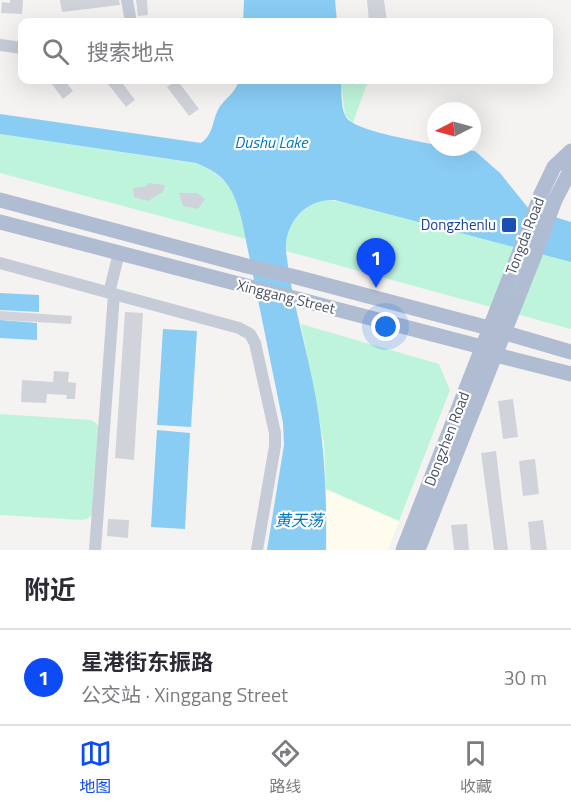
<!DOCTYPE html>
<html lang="zh">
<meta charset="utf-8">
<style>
:root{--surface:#fff;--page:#f7f7f7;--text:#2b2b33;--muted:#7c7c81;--line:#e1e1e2;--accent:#0c4bf5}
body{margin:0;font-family:"Titillium Web","Noto Sans SC",sans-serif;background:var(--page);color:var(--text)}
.compass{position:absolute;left:427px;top:102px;width:54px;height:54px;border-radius:50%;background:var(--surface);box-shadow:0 6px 24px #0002;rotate:264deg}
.you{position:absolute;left:386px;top:327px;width:21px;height:21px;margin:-15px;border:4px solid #fff;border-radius:50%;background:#1a73e8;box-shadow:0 0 0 9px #1a73e833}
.badge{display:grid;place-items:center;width:39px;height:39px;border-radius:50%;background:var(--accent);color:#fff;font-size:20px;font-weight:700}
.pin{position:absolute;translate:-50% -50px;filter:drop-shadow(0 2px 3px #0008)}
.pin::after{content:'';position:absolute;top:32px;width:21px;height:18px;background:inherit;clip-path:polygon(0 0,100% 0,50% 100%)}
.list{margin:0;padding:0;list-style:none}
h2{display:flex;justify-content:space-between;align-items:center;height:78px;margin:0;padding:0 24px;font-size:26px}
h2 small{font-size:20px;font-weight:400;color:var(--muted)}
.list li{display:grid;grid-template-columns:39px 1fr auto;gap:18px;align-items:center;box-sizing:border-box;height:96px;padding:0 24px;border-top:2px solid var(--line)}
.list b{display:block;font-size:22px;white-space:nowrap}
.list p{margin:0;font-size:20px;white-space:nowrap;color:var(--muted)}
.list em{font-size:20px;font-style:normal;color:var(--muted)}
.icon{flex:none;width:33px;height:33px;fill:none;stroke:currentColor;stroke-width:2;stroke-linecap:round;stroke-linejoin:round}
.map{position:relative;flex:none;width:571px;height:550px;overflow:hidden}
.search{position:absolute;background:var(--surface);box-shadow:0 6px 24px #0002;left:18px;right:18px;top:18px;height:66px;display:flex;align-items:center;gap:15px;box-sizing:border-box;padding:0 21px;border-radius:12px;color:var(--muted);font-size:22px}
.sheet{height:174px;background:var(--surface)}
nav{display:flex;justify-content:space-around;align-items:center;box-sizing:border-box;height:84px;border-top:2px solid var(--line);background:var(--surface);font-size:16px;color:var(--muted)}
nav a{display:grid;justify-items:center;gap:3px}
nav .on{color:var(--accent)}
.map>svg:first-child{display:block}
.commercial{fill:#fefced}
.green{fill:#bff4dc}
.water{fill:#89ccf4}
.building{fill:#d1d3da}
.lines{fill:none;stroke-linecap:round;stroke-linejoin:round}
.minor{stroke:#c5ccd7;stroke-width:12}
.major{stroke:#b0bcd2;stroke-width:15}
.major-bridge{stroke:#b0bcd2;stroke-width:15}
.transit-dot{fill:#1a4fb4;stroke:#fff;stroke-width:2}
.labels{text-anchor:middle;stroke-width:4.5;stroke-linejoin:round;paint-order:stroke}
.transit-label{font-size:15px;fill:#164399;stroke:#fff;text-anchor:end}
.street-label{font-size:15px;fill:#485162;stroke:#fff}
.water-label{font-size:16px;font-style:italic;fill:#0076bc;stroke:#fff}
</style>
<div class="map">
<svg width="571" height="550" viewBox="0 0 571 550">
<rect width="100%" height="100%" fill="#f5f3f2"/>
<path class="commercial" d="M326,489L399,521L388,550H326Z"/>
<path class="green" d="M341,80H372L366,86L353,123L345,115Z
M0,134L200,164C237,184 238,201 246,239L0,173Z
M329,200L352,203L571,262V329L286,251C284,225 303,202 329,200Z
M301,324L439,364L450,390L399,521L326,489L324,444Z
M0,414L91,420L96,423L100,429L94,513L87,519L81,520L0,515Z"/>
<path class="water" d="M244,0H335L337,22H243Z
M239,80H341C342,91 340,107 346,117C354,131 419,141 436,145V147L475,151L500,173L529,209L571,222V262L335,200C306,198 284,223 286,251C291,299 308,351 316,399C325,450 327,499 326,550H267L284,445L283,423L242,221C234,190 227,175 196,163L0,134V114L201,143C214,134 212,120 219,108C227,96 234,95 239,80Z
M0,293L39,295V312L0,310Z
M0,320L37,323V340L0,338Z
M163,329L197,331L191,427L157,425Z
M157,430L190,433L185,529L151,527Z"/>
<path class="building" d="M10,0H23L22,14L1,13L2,2L10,3Z
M60,0H119L120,5L62,12Z
M136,0H147L148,15L138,16Z
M367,0H384L387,22H369Z
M49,80H64L73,91L63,99Z
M105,80H120L135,100L126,107Z
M177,80L199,109L189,116L167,87Z
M148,183L165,185L163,192L148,201L134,197L133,188L147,186Z
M179,193H197L205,199L198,209L183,206Z
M0,311L72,316L71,324L0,320Z
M125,312L143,313L134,460L115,458Z
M54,371L69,372L68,382L76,383L75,399H66L67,395L47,394L46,403L21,402L22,380L53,382Z
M513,399L518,437L503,439L498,401Z
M496,451L502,502L508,550H494L481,453Z
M535,459L539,494L523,496L519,461Z
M108,519L129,520L128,538L107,536Z
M543,520L547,550H531L528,522Z
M467,524L469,550H454L451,525Z"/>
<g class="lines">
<path class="minor" d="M127,0L131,22
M0,45L22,48
M0,263L239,328L250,334L255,343L275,433V446L257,550
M109,293L119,253
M95,550L114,294"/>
<path class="major" d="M541,194L554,167L571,151
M0,200L247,266L296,277L489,328L571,352
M555,200L571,169
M0,222L482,347L496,355L571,374
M403,550L520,251
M418,550L534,257"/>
<path class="major-bridge" d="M520,251L541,194
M534,257L555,200"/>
</g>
<rect class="transit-dot" x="501" y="217" width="16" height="16" rx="3"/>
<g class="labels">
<g class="transit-label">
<text x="496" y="230">Dongzhenlu</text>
</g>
<g class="street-label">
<text transform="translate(525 236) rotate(-69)" y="5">Tongda Road</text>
<text transform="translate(286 297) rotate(14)" y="5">Xinggang Street</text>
<text transform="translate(447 439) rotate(-69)" y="5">Dongzhen Road</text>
</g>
<g class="water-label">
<text x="271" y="148">Dushu Lake</text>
<text x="299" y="526">黄天荡</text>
</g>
</g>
</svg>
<svg class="compass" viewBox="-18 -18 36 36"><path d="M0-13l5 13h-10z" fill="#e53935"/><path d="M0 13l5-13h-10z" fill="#7c7c81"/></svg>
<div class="you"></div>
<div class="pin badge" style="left:376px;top:288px">1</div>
<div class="search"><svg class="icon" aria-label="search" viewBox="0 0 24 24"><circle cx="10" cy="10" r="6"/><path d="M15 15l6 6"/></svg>搜索地点</div>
</div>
<section class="sheet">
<h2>附近<small></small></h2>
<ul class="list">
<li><span class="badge">1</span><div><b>星港街东振路</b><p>公交站 · Xinggang Street</p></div><em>30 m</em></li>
</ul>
</section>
<nav>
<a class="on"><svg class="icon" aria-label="map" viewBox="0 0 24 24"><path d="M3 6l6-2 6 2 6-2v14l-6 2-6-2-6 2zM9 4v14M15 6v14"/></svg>地图</a>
<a><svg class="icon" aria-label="directions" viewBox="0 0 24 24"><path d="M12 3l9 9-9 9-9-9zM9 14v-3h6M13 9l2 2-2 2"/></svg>路线</a>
<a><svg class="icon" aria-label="saved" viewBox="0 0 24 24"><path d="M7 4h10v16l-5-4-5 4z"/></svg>收藏</a>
</nav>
